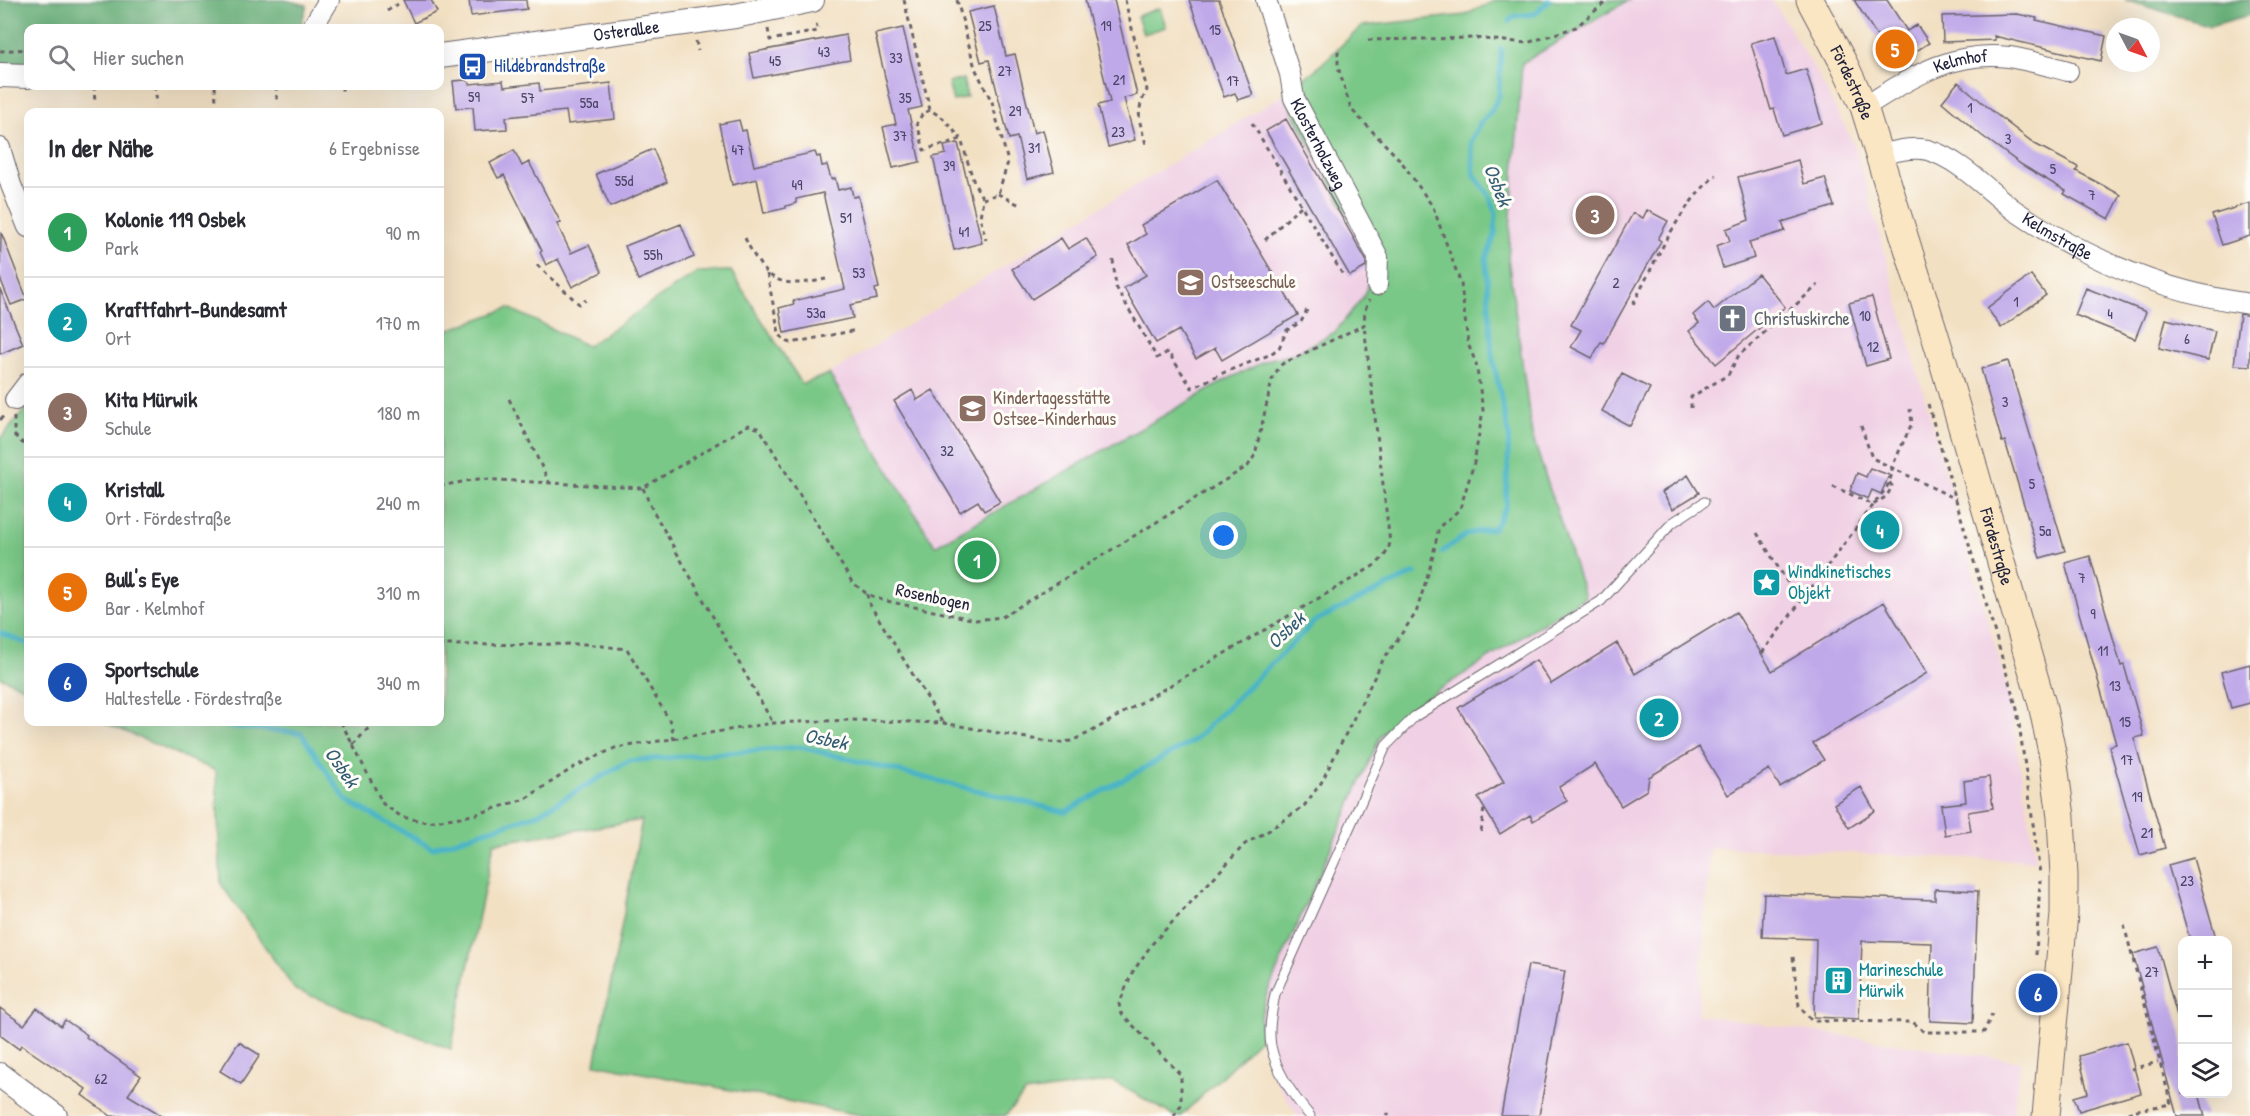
<!DOCTYPE html>
<html lang="de">
<meta charset="utf-8">
<style>
:root{--surface:#fff;--page:#f2f2f3;--text:#2b2b33;--muted:#7c7c81;--line:#e1e1e2;--accent:#d1495b}
body{margin:0;font-family:"Patrick Hand",sans-serif;background:var(--page);color:var(--text)}
.controls{position:absolute;right:18px;bottom:18px;display:grid;overflow:hidden;border-radius:12px;box-shadow:0 6px 24px #0002}
.controls button{width:54px;height:54px;display:grid;place-items:center;padding:0;border:0;border-bottom:2px solid var(--line);background:var(--surface);color:var(--text);font:30px sans-serif}
.compass{position:absolute;left:2106px;top:18px;width:54px;height:54px;border-radius:50%;background:var(--surface);box-shadow:0 6px 24px #0002;rotate:131deg}
.you{position:absolute;left:1224px;top:536px;width:21px;height:21px;margin:-15px;border:4px solid #fff;border-radius:50%;background:#1a73e8;box-shadow:0 0 0 9px #1a73e833}
.badge{display:grid;place-items:center;width:39px;height:39px;border-radius:50%;background:var(--accent);color:#fff;font-size:20px;font-weight:700}
.pin{position:absolute;translate:-50% -50%;border:3px solid #fff;box-shadow:0 2px 6px #0006}
.list{margin:0;padding:0;list-style:none}
h2{display:flex;justify-content:space-between;align-items:center;height:78px;margin:0;padding:0 24px;font-size:26px}
h2 small{font-size:20px;font-weight:400;color:var(--muted)}
.list li{display:grid;grid-template-columns:39px 1fr auto;gap:18px;align-items:center;box-sizing:border-box;height:90px;padding:0 24px;border-top:2px solid var(--line)}
.list b{display:block;font-size:22px;white-space:nowrap}
.list p{margin:0;font-size:20px;white-space:nowrap;color:var(--muted)}
.list em{font-size:20px;font-style:normal;color:var(--muted)}
.icon{flex:none;width:33px;height:33px;fill:none;stroke:currentColor;stroke-width:2;stroke-linecap:round;stroke-linejoin:round}
.map{position:relative;flex:none;width:2250px;height:1116px;overflow:hidden}
.search{position:absolute;background:var(--surface);box-shadow:0 6px 24px #0002;left:24px;top:24px;width:420px;height:66px;display:flex;align-items:center;gap:15px;box-sizing:border-box;padding:0 21px;border-radius:12px;color:var(--muted);font-size:22px}
.panel{position:absolute;background:var(--surface);box-shadow:0 6px 24px #0002;left:24px;top:108px;width:420px;height:618px;border-radius:12px}
.map>svg:first-child{display:block}
.built{fill:#f0d0e4}
.green{fill:#7ac887;stroke:#4e7561;stroke-width:1.5}
.forest{fill:#63ac74;stroke:#426758;stroke-width:1.5}
.lines{fill:none;stroke-linecap:round;stroke-linejoin:round}
.stream{stroke:#4ab4c7;stroke-width:5}
.building{fill:#c0a9e9}
.service-casing{stroke:#6b646b;stroke-width:11}
.minor-casing{stroke:#6b646b;stroke-width:22}
.tertiary-casing{stroke:#6b646b;stroke-width:26}
.secondary-casing{stroke:#6b646b;stroke-width:29}
.path{stroke:#6b646b;stroke-width:3;stroke-dasharray:4.5 4.5;stroke-linecap:butt}
.service{stroke:#fff;stroke-width:9}
.minor{stroke:#fff;stroke-width:20}
.tertiary{stroke:#fff;stroke-width:24}
.secondary{stroke:#fbe6c4;stroke-width:27}
.labels{text-anchor:middle;stroke-width:6;stroke-linejoin:round;paint-order:stroke}
.number-label{font-size:15px;fill:#4a4466}
.street-label{font-size:18px;fill:#22223b;stroke:#fdfcf7}
.transit-label{font-size:18px;fill:#164399;stroke:#fdfcf7;text-anchor:start}
.education-label{font-size:18px;fill:#785e54;stroke:#fdfcf7;text-anchor:start}
.worship-label{font-size:18px;fill:#5b616d;stroke:#fdfcf7;text-anchor:start}
.culture-label{font-size:18px;fill:#0d838f;stroke:#fdfcf7;text-anchor:start}
.water-label{font-size:20px;font-style:italic;fill:#325c73;stroke:#fdfcf7}
</style>
<div class="map">
<svg width="2250" height="1116" viewBox="0 0 2250 1116">
<rect width="100%" height="100%" fill="#fdfcf7"/>
<filter id="ink" filterUnits="userSpaceOnUse"><feTurbulence type="fractalNoise" baseFrequency=".0167" numOctaves="2"/><feDisplacementMap in="SourceGraphic" scale="12" xChannelSelector="R" yChannelSelector="G"/><feConvolveMatrix kernelMatrix="1 2 1 2 8 2 1 2 1" color-interpolation-filters="sRGB"/></filter>
<filter id="wash" filterUnits="userSpaceOnUse"><feTurbulence type="fractalNoise" baseFrequency=".008" numOctaves="4" result="noise"/><feDisplacementMap in="SourceGraphic" scale="24" xChannelSelector="R" yChannelSelector="G"/><feGaussianBlur stdDeviation="1.35" result="paint"/><feColorMatrix in="noise" values="0 0 0 0 0 0 0 0 0 0 0 0 0 0 0 0 0 1.4 0 .05"/><feComposite in="paint" operator="in"/></filter>
<g filter="url(#wash)">
<rect width="100%" height="100%" fill="#f2e0c3"/>
<path class="built" d="M1629,0H1772L1818,75L1856,148L1957,514L2008,691L2036,861L1710,847L1698,1015L2020,1061L2013,1116H1298L1268,1069L1261,1038L1260,1019L1267,993L1381,735L1410,708L1585,597L1532,435L1508,258L1522,63Z
M1284,94L1375,268L1363,296L1335,332L1292,355L1270,359L1228,379L935,546L829,374Z"/>
<path class="green" d="M1496,0H1629L1522,63L1508,258L1532,435L1585,597L1410,708L1381,735L1267,993L1260,1019L1261,1038L1181,1116H1174L1113,1081L1025,1093L1005,1116H865L595,1064L642,820L494,843L451,1049L295,990L221,884L216,771L103,722H440V340L445,331L509,308L587,346L697,272L731,271L802,384L829,374L935,546L1228,379L1270,359L1292,355L1335,332L1363,297L1375,268L1284,94L1316,69L1362,26L1465,15Z
M1160,8L1166,27L1143,34L1137,16Z
M963,79L967,97L953,101L948,83Z
M28,406V689L0,677V439Z"/>
<path class="forest" d="M0,0H285L307,5L300,28H28V64L0,65Z
M2125,0H2250V15L2210,26Z"/>
<g class="lines">
<path class="stream" d="M1509,21L1515,16L1535,14L1549,0
M1442,552L1467,534L1494,528L1506,507L1509,435L1492,355L1486,259L1495,235L1496,214L1491,198L1474,174L1471,142L1479,125L1492,110L1499,95L1501,48
M0,633L28,644
M216,722L225,726L301,733L346,800L432,848L538,814L628,761L800,747L1065,812L1193,741L1315,621L1415,573"/>
</g>
<g id="blocks">
<path class="building" d="M403,0H431L437,12L414,23Z
M469,0H526L527,9L471,16Z
M1085,0H1114L1137,95L1124,98L1135,140L1108,147L1098,105L1110,102Z
M1189,0H1219L1253,95L1238,100L1235,93L1224,97Z
M1854,0H1887L1907,31L1917,25L1929,43L1895,64Z
M994,6L1006,56L1015,54L1034,133L1043,130L1054,172L1027,179L1017,137L1009,139L989,60L981,62L968,12Z
M2017,14L2037,18L2036,20L2106,36L2101,61L1994,36L1995,40L1943,42L1942,16Z
M903,28L922,107L908,110L920,162L893,168L883,127L896,124L875,34Z
M846,35L850,60L754,78L749,53Z
M1775,36L1786,75L1806,69L1822,123L1782,135L1774,109L1771,110L1751,43Z
M466,80L470,84L503,81L504,87L539,83L540,91L611,83L615,119L568,124L566,111L506,117L507,129L475,131L473,107L456,108L453,81Z
M1958,82L1997,115L2035,144L2078,167L2076,171L2121,195L2109,219L2064,194L2066,191L2022,165L1981,135L1942,102Z
M1286,119L1366,260V267L1350,276L1266,131Z
M739,120L742,131L746,130L754,166L815,152L817,157L820,156L822,166L827,165L831,179L835,178L838,190L851,187L853,197L858,196L879,288L875,289L877,299L850,305L853,318L784,333L779,308L794,304L793,301L845,289L823,193L796,199V203L786,206V208L764,213L757,179L732,185L719,124Z
M958,143L982,243L954,250L933,157L946,154L944,146Z
M653,149L667,182L610,207L596,174Z
M514,150L522,166L529,162L561,223L557,224L571,253L589,245L602,272L572,287L558,259L546,265L540,252L542,251L504,175L498,178L490,163Z
M1798,160L1804,184L1825,178L1834,206L1782,222L1785,231L1749,242L1754,258L1723,268L1716,246L1730,241L1726,229L1749,220L1738,177Z
M1217,180L1298,315L1222,360L1215,348L1196,359L1179,330L1156,343L1124,288L1146,275L1128,245L1146,234L1141,225Z
M2250,203V236L2222,245L2212,215Z
M1647,210L1668,221L1658,239L1661,241L1604,343L1601,342L1592,358L1571,347L1581,330L1571,325L1633,213L1643,218Z
M681,224L694,257L638,280L625,246Z
M1,232L27,299L11,305L0,278Z
M1061,238L1068,249L1086,238L1098,257L1032,299L1012,269Z
M1758,274L1785,307L1716,364L1689,331L1699,323L1693,315L1708,302L1714,310Z
M2031,275L2046,295L2001,328L1987,308Z
M2086,288L2146,312L2135,339L2075,315Z
M0,289L23,344L0,354Z
M1872,297L1889,359L1866,366L1849,303Z
M2240,314L2250,316V366L2234,365Z
M2166,319L2215,331L2208,360L2159,348Z
M2008,361L2065,551L2040,558L2005,441L2002,442L1981,369Z
M1622,374L1650,388L1630,426L1602,411Z
M912,390L917,400L933,390L1000,502L984,511L978,501L960,512L894,401Z
M1870,468L1889,475L1881,494L1872,490L1868,499L1850,491L1857,473L1866,477Z
M1688,475L1699,493L1673,509L1662,492Z
M2090,556L2121,666L2124,665L2144,736L2134,738L2165,848L2140,855L2109,746L2116,744L2065,563Z
M1884,602L1927,673L1813,743L1824,760L1780,787L1769,769L1728,795L1699,747L1649,777L1647,790L1621,806L1595,764L1559,787L1567,801L1533,821L1530,815L1500,834L1478,798L1504,782L1458,708L1536,660L1551,684L1617,643L1635,674L1736,612L1772,671Z
M2250,664V703L2231,708L2221,672Z
M1989,777L1993,808L1968,812L1971,831L1945,835L1941,805L1966,802L1964,781Z
M1861,787L1875,811L1849,828L1834,804Z
M2193,858L2216,938L2208,940H2190L2168,865Z
M1935,889L1978,891L1973,1023L1930,1021L1932,943L1862,941L1859,1019L1814,1017L1816,939L1762,937L1764,894L1935,900Z
M2158,947L2182,1034V1094H2199L2205,1116H2177L2133,954Z
M1528,965L1565,971L1539,1116H1501Z
M0,1008L24,1025L37,1008L61,1026L65,1020L87,1035L86,1037L141,1076L128,1095L163,1116H111L82,1095L86,1089L21,1045L19,1049L0,1035Z
M239,1042L260,1055L241,1084L220,1071Z
M2127,1042L2141,1093L2079,1111L2074,1097L2088,1093L2079,1056Z"/>
</g>
</g>
<g filter="url(#ink)">
<use href="#blocks" fill-opacity="0" stroke="#6b646b" stroke-width="1.5"/>
<g class="lines">
<defs>
<path id="service" d="M1310,1116C1294,1097 1276,1071 1271,1046C1268,1029 1272,1011 1275,994L1386,746L1414,717L1601,601L1672,523L1704,502"/>
<g id="minor">
<path id="s1" d="M1266,0L1290,74L1294,98L1378,257L1377,285"/>
<path d="M312,28L329,0"/>
<path id="s2" d="M1864,107C1911,78 1951,50 2009,57C2029,60 2049,66 2068,71"/>
<path d="M0,148L11,185L28,227"/>
<path id="s3" d="M1878,155C1894,152 1912,146 1928,150C1961,160 1987,190 2014,210C2036,225 2061,240 2085,252C2136,278 2193,296 2250,304"/>
<path d="M15,400L28,383"/>
</g>
<g id="tertiary">
<path id="s4" d="M440,56L735,16L812,0"/>
<path d="M0,75L28,76"/>
<path d="M0,1075L55,1116"/>
</g>
<g id="secondary">
<path id="s5" d="M1810,0L1844,64L1864,107L1942,358L2042,704L2053,757L2061,817L2064,876V914L2046,1116"/>
</g>
</defs>
<use href="#service" class="service-casing"/>
<use href="#minor" class="minor-casing"/>
<use href="#tertiary" class="tertiary-casing"/>
<use href="#secondary" class="secondary-casing"/>
<path class="path" d="M904,0L930,110L943,118L961,139
M957,0L975,68L992,102L1008,162L998,194L983,199
M1125,0L1147,90C1135,113 1139,120 1146,144
M387,11L398,4
M768,29L770,40L818,31L815,20
M1368,40L1474,38L1527,43L1576,27L1608,0
M696,41L698,51
M0,51L28,49
M94,86L95,104
M155,86L157,104
M215,86L216,102
M276,86L277,100
M342,86V93
M930,110L923,113L917,123L924,150L961,139L974,183L983,199L980,217L986,240
M1252,123L1343,275
M998,194L1020,205
M745,238C766,282 779,289 826,279
M1265,240L1302,205
M1113,260L1116,287L1157,358L1168,352L1192,388L1225,372L1269,355L1279,348L1287,330L1301,322L1307,310
M537,265L579,304L586,300
M767,274L779,333L784,340L791,343L857,330
M1633,304C1657,259 1677,209 1716,175
M509,399L549,482
M1928,404L2017,709L2040,874
M1691,408V397L1728,375L1739,355L1818,285
M14,417V435L28,448
M0,420L5,414
M1861,426L1872,458L1956,499
M440,486L478,479L643,488L748,425L760,429L852,582L867,594L882,600L976,620L1002,617L1248,466L1255,455L1273,376L1282,364L1364,325L1365,310L1369,300
M1833,486L1873,505L1887,496L1892,486L1889,482
M643,488L651,507L773,723
M1757,533L1799,601
M867,594L869,603L942,722
M440,648L442,645L585,644L627,649L671,723L674,740
M1762,653L1887,487L1892,474V467L1912,423L1910,409
M341,722L383,804L402,817L427,822L474,815L525,799L576,766L615,748L773,723L851,720L943,723L1055,743L1071,741L1089,733L1372,567C1382,560 1387,554 1390,543L1364,325
M353,745L374,722
M1481,832L1484,808
M2036,955L2040,880
M1793,957L1799,1006L1812,1021L1913,1022L1924,1032H1984L1992,1014
M2131,1069L2158,1062
M1387,1113L1389,1116
M1174,1116L1181,1105V1075L1121,1013L1119,1004L1132,973L1152,944L1245,844L1268,831L1304,806L1321,783L1383,660L1416,613L1431,564L1439,527L1460,509L1474,463L1483,410L1476,363L1468,344L1461,284L1433,207L1401,161L1351,109L1338,67V49
M2119,1116L2137,1110L2171,1104L2124,925"/>
<use href="#service" class="service"/>
<use href="#minor" class="minor"/>
<use href="#tertiary" class="tertiary"/>
<use href="#secondary" class="secondary"/>
</g>
</g>
<defs>
<symbol id="bus-square" viewBox="-11 -11 22 22"><rect x="-9" y="-9" width="18" height="18" rx="4" fill="#1a4fb4" stroke="#fdfcf7"/><path d="M-5-6H5V4H4V6H2V4H-2V6H-4V4H-5ZM-3.5-4V0h7V-4ZM-3.5 1.2v1.5H-2V1.2ZM2 1.2v1.5H3.5V1.2Z" fill="#fff"/></symbol>
<symbol id="school-square" viewBox="-11 -11 22 22"><rect x="-9" y="-9" width="18" height="18" rx="4" fill="#8d6e63" stroke="#fdfcf7"/><path d="M0-5L7-2L0 1L-7-2ZM-4 1L0 2.5L4 1V4Q0 6-4 4Z" fill="#fff"/></symbol>
<symbol id="church-square" viewBox="-11 -11 22 22"><rect x="-9" y="-9" width="18" height="18" rx="4" fill="#6b7280" stroke="#fdfcf7"/><path d="M-1.2-6h2.4v3.5h3.3v2.4h-3.3V6h-2.4V-.1h-3.3v-2.4h3.3Z" fill="#fff"/></symbol>
<symbol id="sight-square" viewBox="-11 -11 22 22"><rect x="-9" y="-9" width="18" height="18" rx="4" fill="#0f9aa8" stroke="#fdfcf7"/><path d="M0-6L1.8-2.2L6-1.7L2.9 1.2L3.7 5.4L0 3.3L-3.7 5.4L-2.9 1.2L-6-1.7L-1.8-2.2Z" fill="#fff"/></symbol>
<symbol id="building-square" viewBox="-11 -11 22 22"><rect x="-9" y="-9" width="18" height="18" rx="4" fill="#0f9aa8" stroke="#fdfcf7"/><path d="M-4-6H4V6H1V3H-1V6H-4ZM-2.5-4.3h1.7v1.8h-1.7ZM.8-4.3h1.7v1.8H.8ZM-2.5-1h1.7V.8h-1.7ZM.8-1h1.7V.8H.8Z" fill="#fff"/></symbol>
</defs>
<g fill-rule="evenodd">
<use href="#bus-square" x="456" y="50" width="33" height="33"/>
<use href="#school-square" x="1174" y="266" width="33" height="33"/>
<use href="#church-square" x="1716" y="302" width="33" height="33"/>
<use href="#school-square" x="956" y="392" width="33" height="33"/>
<use href="#sight-square" x="1750" y="566" width="33" height="33"/>
<use href="#building-square" x="1822" y="964" width="33" height="33"/>
</g>
<g class="labels">
<g class="number-label">
<text x="985" y="31">25</text>
<text x="1106" y="31">19</text>
<text x="1215" y="35">15</text>
<text x="824" y="57">43</text>
<text x="896" y="63">33</text>
<text x="775" y="66">45</text>
<text x="1005" y="76">27</text>
<text x="1119" y="85">21</text>
<text x="1233" y="86">17</text>
<text x="474" y="102">59</text>
<text x="528" y="103">57</text>
<text x="905" y="103">35</text>
<text x="589" y="108">55a</text>
<text x="1970" y="113">1</text>
<text x="1015" y="116">29</text>
<text x="1118" y="137">23</text>
<text x="900" y="141">37</text>
<text x="2008" y="144">3</text>
<text x="1034" y="153">31</text>
<text x="738" y="155">47</text>
<text x="949" y="171">39</text>
<text x="2053" y="174">5</text>
<text x="624" y="186">55d</text>
<text x="797" y="190">49</text>
<text x="2092" y="200">7</text>
<text x="846" y="223">51</text>
<text x="964" y="237">41</text>
<text x="653" y="260">55h</text>
<text x="859" y="278">53</text>
<text x="1616" y="288">2</text>
<text x="2016" y="307">1</text>
<text x="816" y="318">53a</text>
<text x="2110" y="319">4</text>
<text x="1865" y="321">10</text>
<text x="2187" y="344">6</text>
<text x="1873" y="352">12</text>
<text x="2005" y="407">3</text>
<text x="947" y="456">32</text>
<text x="2032" y="489">5</text>
<text x="2045" y="536">5a</text>
<text x="2082" y="583">7</text>
<text x="2093" y="619">9</text>
<text x="2103" y="656">11</text>
<text x="2115" y="691">13</text>
<text x="2125" y="727">15</text>
<text x="2127" y="765">17</text>
<text x="2137" y="802">19</text>
<text x="2147" y="838">21</text>
<text x="2187" y="886">23</text>
<text x="2152" y="977">27</text>
<text x="101" y="1084">62</text>
</g>
<g class="street-label">
<text dy="6" stroke="none"><textPath href="#s4" startOffset="188">Osterallee</textPath></text>
<text dy="6" stroke="none"><textPath href="#s2" startOffset="108">Kelmhof</textPath></text>
<text dy="6" stroke="none"><textPath href="#s5" startOffset="93">Fördestraße</textPath></text>
<text dy="6" stroke="none"><textPath href="#s1" startOffset="154">Klosterholzweg</textPath></text>
<text dy="6" stroke="none"><textPath href="#s3" startOffset="207">Kelmstraße</textPath></text>
<text dy="6" stroke="none"><textPath href="#s5" startOffset="579">Fördestraße</textPath></text>
<text transform="translate(933 597) rotate(12)" y="6">Rosenbogen</text>
</g>
<g class="transit-label">
<text x="494" y="72">Hildebrandstraße</text>
</g>
<g class="education-label">
<text x="1211" y="288">Ostseeschule</text>
<text x="993" y="404">Kindertagesstätte<tspan x="993" dy="21">Ostsee-Kinderhaus</tspan></text>
</g>
<g class="worship-label">
<text x="1754" y="325">Christuskirche</text>
</g>
<g class="culture-label">
<text x="1788" y="578">Windkinetisches<tspan x="1788" dy="21">Objekt</tspan></text>
<text x="1859" y="976">Marineschule<tspan x="1859" dy="21">Mürwik</tspan></text>
</g>
<g class="water-label">
<text transform="translate(1498 185) rotate(68)" y="7">Osbek</text>
<text transform="translate(1286 630) rotate(-43)" y="7">Osbek</text>
<text transform="translate(826 739) rotate(11)" y="7">Osbek</text>
<text transform="translate(342 767) rotate(55)" y="7">Osbek</text>
</g>
</g>
</svg>
<div class="controls">
<button>+</button>
<button>−</button>
<button><svg class="icon" aria-label="layers" viewBox="0 0 24 24"><path d="M12 4l9 5-9 5-9-5zM3 14l9 5 9-5"/></svg></button>
</div>
<svg class="compass" viewBox="-18 -18 36 36"><path d="M0-13l5 13h-10z" fill="#e53935"/><path d="M0 13l5-13h-10z" fill="#7c7c81"/></svg>
<div class="you"></div>
<div class="pin badge" style="left:977px;top:560px;background:#2e9e5b">1</div>
<div class="pin badge" style="left:1659px;top:718px;background:#0f9aa8">2</div>
<div class="pin badge" style="left:1595px;top:215px;background:#8d6e63">3</div>
<div class="pin badge" style="left:1880px;top:530px;background:#0f9aa8">4</div>
<div class="pin badge" style="left:1895px;top:49px;background:#e8710a">5</div>
<div class="pin badge" style="left:2038px;top:993px;background:#1a4fb4">6</div>
<div class="search"><svg class="icon" aria-label="search" viewBox="0 0 24 24"><circle cx="10" cy="10" r="6"/><path d="M15 15l6 6"/></svg>Hier suchen</div>
<section class="panel">
<h2>In der Nähe<small>6 Ergebnisse</small></h2>
<ul class="list">
<li><span class="badge" style="background:#2e9e5b">1</span><div><b>Kolonie 119 Osbek</b><p>Park</p></div><em>90 m</em></li>
<li><span class="badge" style="background:#0f9aa8">2</span><div><b>Kraftfahrt-Bundesamt</b><p>Ort</p></div><em>170 m</em></li>
<li><span class="badge" style="background:#8d6e63">3</span><div><b>Kita Mürwik</b><p>Schule</p></div><em>180 m</em></li>
<li><span class="badge" style="background:#0f9aa8">4</span><div><b>Kristall</b><p>Ort · Fördestraße</p></div><em>240 m</em></li>
<li><span class="badge" style="background:#e8710a">5</span><div><b>Bull's Eye</b><p>Bar · Kelmhof</p></div><em>310 m</em></li>
<li><span class="badge" style="background:#1a4fb4">6</span><div><b>Sportschule</b><p>Haltestelle · Fördestraße</p></div><em>340 m</em></li>
</ul>
</section>
</div>
